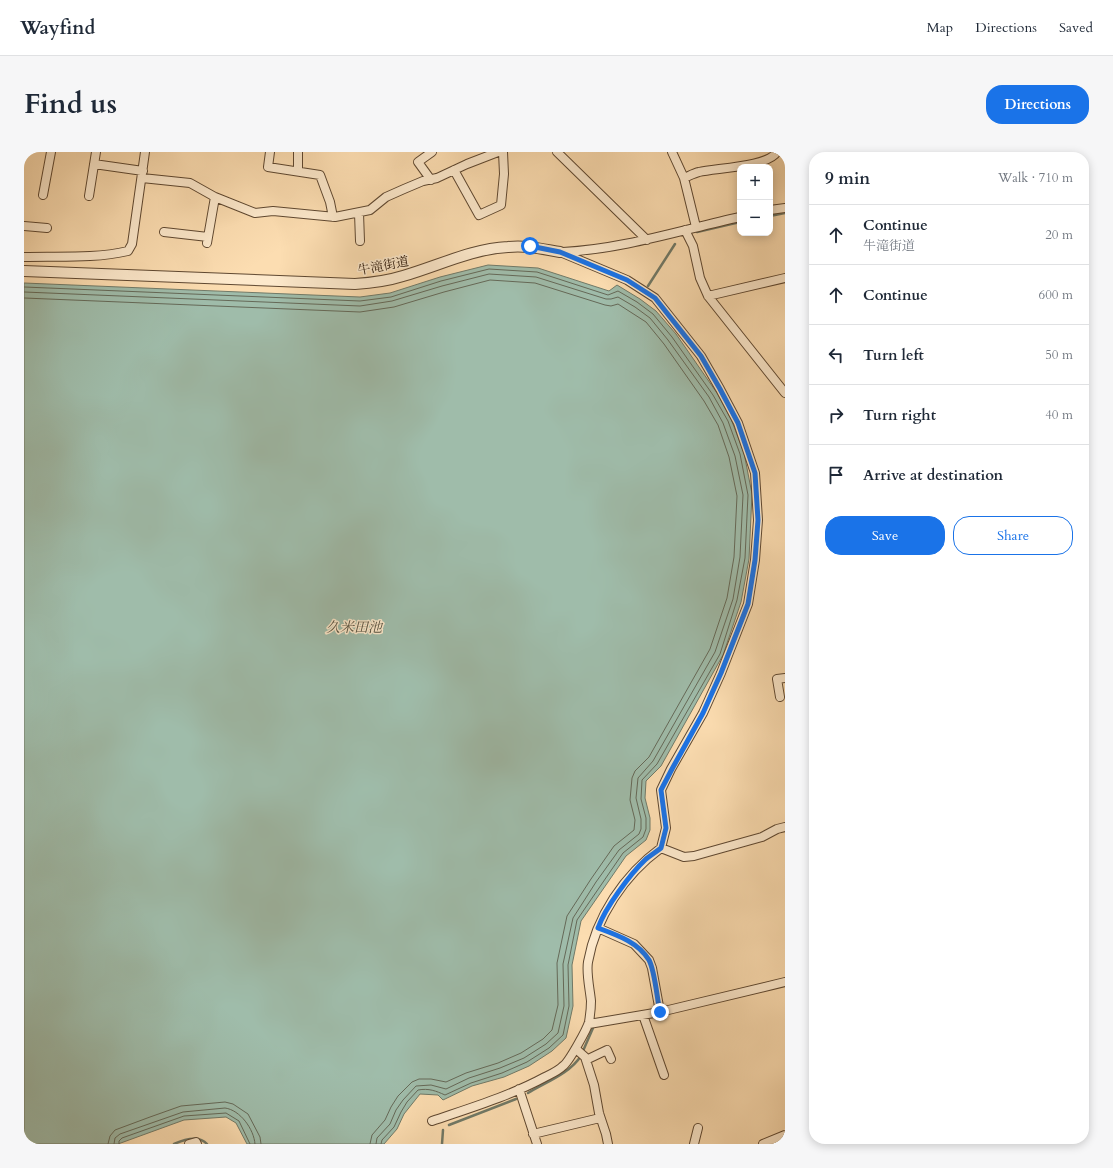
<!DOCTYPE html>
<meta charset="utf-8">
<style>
:root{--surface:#fff;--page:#f6f6f7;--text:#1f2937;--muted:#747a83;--line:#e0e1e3;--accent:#1a73e8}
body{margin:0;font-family:Cardo,"Noto Serif JP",serif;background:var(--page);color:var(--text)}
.controls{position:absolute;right:12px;top:12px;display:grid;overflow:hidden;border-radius:8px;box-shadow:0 2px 10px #0003}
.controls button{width:36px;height:36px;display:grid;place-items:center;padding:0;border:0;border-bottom:1px solid var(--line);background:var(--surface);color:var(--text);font:20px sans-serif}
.stop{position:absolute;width:12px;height:12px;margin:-9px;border:3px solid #1a73e8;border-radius:50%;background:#fff}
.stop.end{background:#1a73e8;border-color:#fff;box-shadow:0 1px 4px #0008}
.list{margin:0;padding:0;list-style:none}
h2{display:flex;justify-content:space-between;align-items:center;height:52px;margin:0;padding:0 16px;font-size:17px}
h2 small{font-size:13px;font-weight:400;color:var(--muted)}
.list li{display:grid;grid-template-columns:26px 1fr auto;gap:12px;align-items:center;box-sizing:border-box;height:60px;padding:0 16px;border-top:1px solid var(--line)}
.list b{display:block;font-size:15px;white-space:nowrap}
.list p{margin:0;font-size:13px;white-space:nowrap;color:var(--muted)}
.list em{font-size:13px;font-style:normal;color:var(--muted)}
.actions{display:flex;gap:8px;padding:12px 16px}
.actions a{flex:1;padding:9px 0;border:1px solid var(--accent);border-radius:16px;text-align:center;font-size:14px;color:var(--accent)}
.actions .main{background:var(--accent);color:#fff}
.icon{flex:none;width:22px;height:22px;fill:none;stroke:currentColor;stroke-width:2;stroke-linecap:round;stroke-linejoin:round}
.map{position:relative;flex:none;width:761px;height:992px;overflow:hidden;border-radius:16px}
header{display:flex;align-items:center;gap:24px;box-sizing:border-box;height:56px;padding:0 20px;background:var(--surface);border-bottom:1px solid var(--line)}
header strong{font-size:19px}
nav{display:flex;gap:22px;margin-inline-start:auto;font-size:14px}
.intro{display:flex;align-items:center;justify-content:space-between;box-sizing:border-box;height:96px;padding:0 24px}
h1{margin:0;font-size:28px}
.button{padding:10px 18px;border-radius:16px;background:var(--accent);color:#fff;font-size:14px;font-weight:700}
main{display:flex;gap:24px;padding:0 24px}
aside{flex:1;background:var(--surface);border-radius:16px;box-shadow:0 2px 10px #0003}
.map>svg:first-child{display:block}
.water{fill:#9fbcaa;stroke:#717a68}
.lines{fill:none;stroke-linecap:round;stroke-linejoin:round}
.shore{stroke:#656958;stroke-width:1}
.stream{stroke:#717a68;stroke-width:2.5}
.minor-casing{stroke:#5f4831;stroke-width:10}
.tertiary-casing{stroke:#5f4831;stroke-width:12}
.minor{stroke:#fde9cc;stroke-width:8}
.tertiary{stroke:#fde9cc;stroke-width:10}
.route{stroke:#1a73e8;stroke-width:5}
.labels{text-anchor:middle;stroke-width:3;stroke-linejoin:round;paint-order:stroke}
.street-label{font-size:13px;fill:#2b1606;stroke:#fde9cc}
.water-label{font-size:14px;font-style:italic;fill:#54503f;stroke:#fde9cc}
</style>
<header>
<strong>Wayfind</strong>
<nav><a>Map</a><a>Directions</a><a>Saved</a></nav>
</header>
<div class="intro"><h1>Find us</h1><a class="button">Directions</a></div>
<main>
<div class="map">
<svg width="761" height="992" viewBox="0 0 761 992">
<rect width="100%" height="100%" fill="#fcddb1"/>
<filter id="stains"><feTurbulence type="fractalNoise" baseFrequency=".005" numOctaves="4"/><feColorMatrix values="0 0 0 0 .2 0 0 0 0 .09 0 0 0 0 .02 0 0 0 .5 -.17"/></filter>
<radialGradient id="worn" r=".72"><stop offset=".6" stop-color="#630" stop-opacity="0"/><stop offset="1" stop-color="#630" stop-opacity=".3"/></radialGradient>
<path class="water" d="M464,113L514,116L585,139L593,133L616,147L632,159L652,182L693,241L707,267L720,301L728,342L725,407L717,450L699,503L637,614L622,629L621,646L626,666V678L622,688L602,704L557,769L548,813L549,854L542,886L528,899L505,914L480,925L448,934L419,948L414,943L396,942L380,962L373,977L360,992H223L212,971L202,965L160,968L94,992H2L0,988V131L336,145L366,141L416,125Z"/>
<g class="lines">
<path class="shore" d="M0,135L336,149L367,145L417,129L465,117L513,120L584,143L594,139L613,150L629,162L648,185L689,243L704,269L716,302L724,343L721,406L713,448L696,502L633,612L618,628L617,647L622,666V677L619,685L599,701L553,768L544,813L545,854L539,883L525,896L503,910L478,921L447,931L421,943C412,939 405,936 394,938L383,950L377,960L370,975L358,988L357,992
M0,140L336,154L368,149L418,134L465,122L512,125L582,147H587L594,145L611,155L626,166L644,188L685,245L699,271L711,304L719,343L716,405L709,447L691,500L629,609L614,626L612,646L617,667V677L615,682L595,698L572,730L549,766L539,812L540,854L534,881L522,892L500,906L476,916L445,926L422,937L407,933L392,934L379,948L372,958L366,972L353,986L352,992
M0,146L336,160L370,155L420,140L466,128L511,131L581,153L587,154L594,152L622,170L640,192L680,249L694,273L705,305L713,344L710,405L703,446L686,497L625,605L611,619L608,626L606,648L611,668L610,678L590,694L567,727L543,764L533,811L534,853L528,878L519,887L497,901L474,911L442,921L422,930L407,927H395L388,930L374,944L367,955L361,968L348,983L346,992
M84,992L86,984L91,978L126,965L157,954L201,950L209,952L224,962L236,985L237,992
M90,992L91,986L96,982L159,960L201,956C216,958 230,977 231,992
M95,992V989L98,986L160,964L202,961L215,969L226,992"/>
<path class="stream" d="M746,64L761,61
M673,80L716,70
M624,134L651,92
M559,899L569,876
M504,941C522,930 545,922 557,904
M425,973L492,947
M150,992C159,988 175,983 183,992
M418,992L419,978"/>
<defs>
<path id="minor" d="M246,0L244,15L296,23L306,50L309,65
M533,0L623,88
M648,0L660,26L672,75
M70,12L119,19
M430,18L455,63L477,53L480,22L479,0
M274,19V0
M118,26L166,31L191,45L231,61L249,59L311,65L346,58L362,45L380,37L399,29L413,26L443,12L474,0
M660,26C665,24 670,21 675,20C692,16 744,15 753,0
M407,28L394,10L408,0
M19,43L27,0
M65,44L72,0
M746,58L761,56
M335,61L336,89
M0,74L23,76
M661,78L669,94L676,126L684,144L761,241
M140,80L184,85
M183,91L191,45
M539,100C599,97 657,78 716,65
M0,105C34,104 70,107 104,99L108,92L121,0
M684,144L761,126
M756,545L753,527L761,526
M637,696L660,705L670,704L738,685L753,677L761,675
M574,776L610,792L625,808L628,816L636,860
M619,863L640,923
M565,872L636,860L761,830
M552,897L561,905L570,933L575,961L582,982L584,992
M562,908L583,898L587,907
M495,937L513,992
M408,969C446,956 486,944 521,925C527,922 534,919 539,914C545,910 563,877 565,870C566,864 567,856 567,849C566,838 562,821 564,810C572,765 600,723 637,696L642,676L637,638L647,617L679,561L697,521L724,452L731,408L734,368L731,321L714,271L696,237L677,204L631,146L603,128L536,100
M509,982L576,966
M165,992L172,990L173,992
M670,992L674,976
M739,992L761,983"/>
<path id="tertiary" d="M0,119L331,132C347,131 363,129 379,124C414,114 447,97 484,95C502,93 518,97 536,100"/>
</defs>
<use href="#minor" class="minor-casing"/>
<use href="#tertiary" class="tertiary-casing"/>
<use href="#minor" class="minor"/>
<use href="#tertiary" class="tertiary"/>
</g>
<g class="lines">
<path class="route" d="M506,94L536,100L603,128L631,146L677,204L696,237L714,271L731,321L734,368L731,408L724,452L697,521L679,561L648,617L637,638L642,676L637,696C632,700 627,703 622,707C606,722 581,756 574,776C593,783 614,790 625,808C631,819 633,847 636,860"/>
</g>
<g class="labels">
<g class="street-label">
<text transform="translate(359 113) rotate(-11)" y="5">牛滝街道</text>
</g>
<g class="water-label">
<text x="330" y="480">久米田池</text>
</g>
</g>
<rect width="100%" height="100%" filter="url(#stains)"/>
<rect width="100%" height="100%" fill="url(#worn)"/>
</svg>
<div class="controls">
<button>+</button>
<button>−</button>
</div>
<div class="stop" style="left:506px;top:94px"></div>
<div class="stop end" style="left:636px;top:860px"></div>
</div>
<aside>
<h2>9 min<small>Walk · 710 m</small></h2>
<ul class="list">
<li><svg class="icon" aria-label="ahead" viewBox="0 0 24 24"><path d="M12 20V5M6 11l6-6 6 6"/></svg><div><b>Continue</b><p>牛滝街道</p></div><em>20 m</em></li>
<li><svg class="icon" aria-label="ahead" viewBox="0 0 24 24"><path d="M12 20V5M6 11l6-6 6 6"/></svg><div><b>Continue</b></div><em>600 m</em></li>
<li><svg class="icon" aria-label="left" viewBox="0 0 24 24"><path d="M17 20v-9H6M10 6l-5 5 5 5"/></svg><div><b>Turn left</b></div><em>50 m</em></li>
<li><svg class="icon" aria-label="right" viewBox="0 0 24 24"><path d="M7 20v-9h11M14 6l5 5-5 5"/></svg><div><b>Turn right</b></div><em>40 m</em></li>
<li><svg class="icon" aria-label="arrive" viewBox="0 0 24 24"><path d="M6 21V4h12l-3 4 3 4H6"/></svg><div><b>Arrive at destination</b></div></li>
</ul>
<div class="actions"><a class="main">Save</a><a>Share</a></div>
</aside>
</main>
